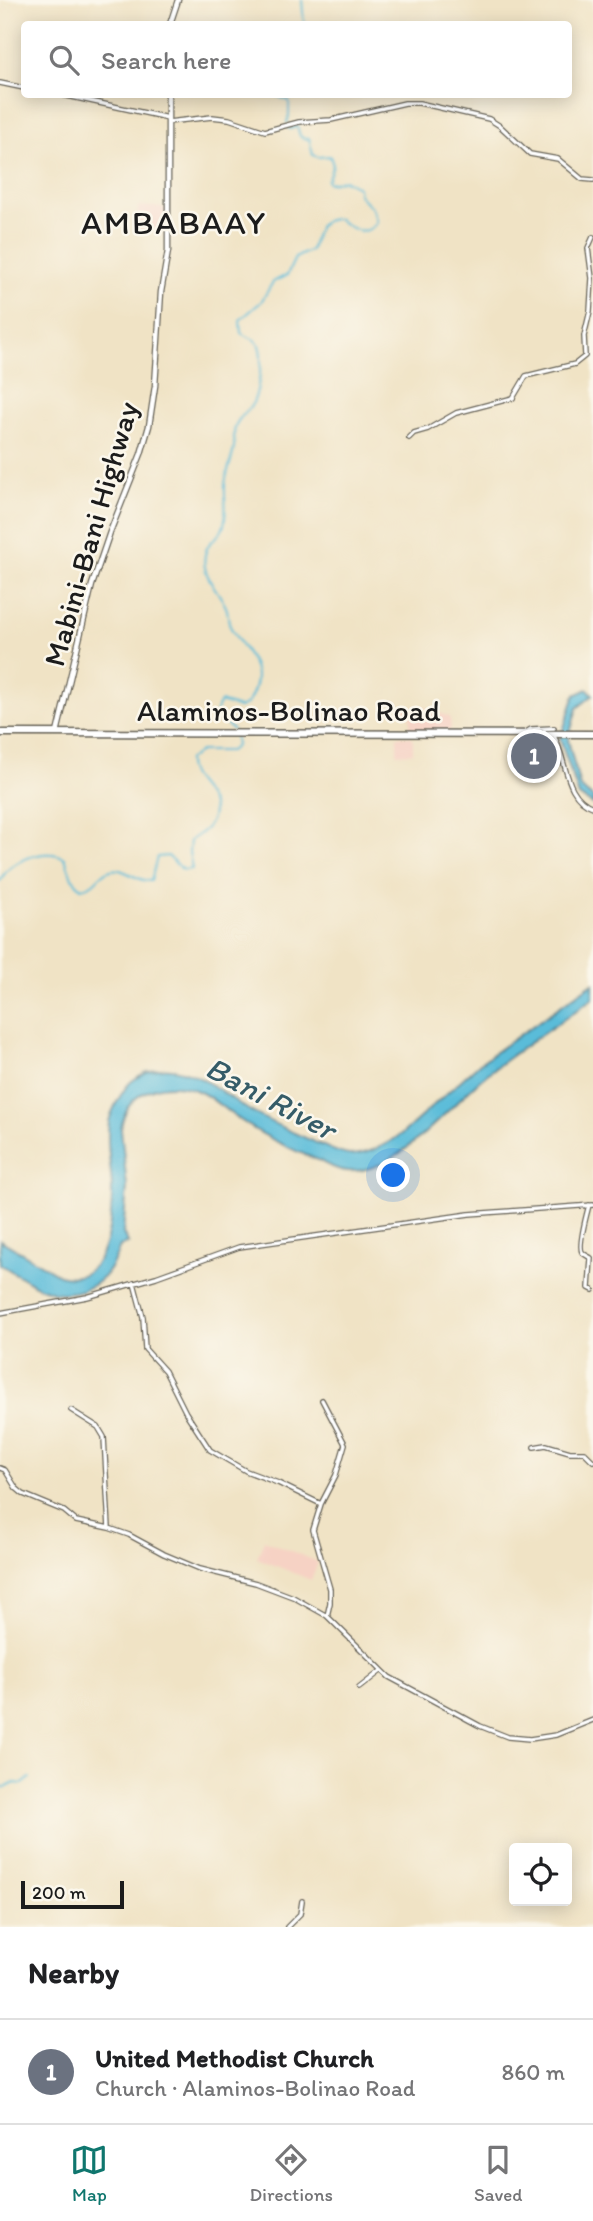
<!DOCTYPE html>
<meta charset="utf-8">
<style>
:root{--surface:#fff;--page:#f6f6f6;--text:#202124;--muted:#757577;--line:#e0e0e0;--accent:#0f766e}
body{margin:0;font-family:Itim,sans-serif;background:var(--page);color:var(--text)}
.controls{position:absolute;right:21px;bottom:21px;display:grid;overflow:hidden;border-radius:7px;box-shadow:0 4px 18px #0003}
.controls button{width:63px;height:63px;display:grid;place-items:center;padding:0;border:0;border-bottom:2px solid var(--line);background:var(--surface);color:var(--text);font:35px sans-serif}
.scale{position:absolute;left:21px;bottom:18px;width:103px;box-sizing:border-box;padding-left:7px;border:4px solid #1c1c1c;border-top:0;font-size:19px;line-height:24px;white-space:nowrap;color:#1c1c1c;-webkit-text-stroke:5px #fbf7ec;paint-order:stroke}
.you{position:absolute;left:394px;top:1176px;width:24px;height:24px;margin:-18px;border:5px solid #fff;border-radius:50%;background:#1a73e8;box-shadow:0 0 0 10px #1a73e833}
.badge{display:grid;place-items:center;width:46px;height:46px;border-radius:50%;background:var(--accent);color:#fff;font-size:23px;font-weight:700}
.pin{position:absolute;translate:-50% -50%;border:4px solid #fff;box-shadow:0 2px 7px #0006}
.list{margin:0;padding:0;list-style:none}
h2{display:flex;justify-content:space-between;align-items:center;height:91px;margin:0;padding:0 28px;font-size:30px}
h2 small{font-size:23px;font-weight:400;color:var(--muted)}
.list li{display:grid;grid-template-columns:46px 1fr auto;gap:21px;align-items:center;box-sizing:border-box;height:105px;padding:0 28px;border-top:2px solid var(--line)}
.list b{display:block;font-size:26px;white-space:nowrap}
.list p{margin:0;font-size:23px;white-space:nowrap;color:var(--muted)}
.list em{font-size:23px;font-style:normal;color:var(--muted)}
.icon{flex:none;width:38px;height:38px;fill:none;stroke:currentColor;stroke-width:2;stroke-linecap:round;stroke-linejoin:round}
.map{position:relative;flex:none;width:593px;height:1927px;overflow:hidden}
.search{position:absolute;background:var(--surface);box-shadow:0 4px 18px #0003;left:21px;right:21px;top:21px;height:77px;display:flex;align-items:center;gap:18px;box-sizing:border-box;padding:0 24px;border-radius:7px;color:var(--muted);font-size:26px}
.sheet{height:196px;background:var(--surface)}
nav{display:flex;justify-content:space-around;align-items:center;box-sizing:border-box;height:98px;border-top:2px solid var(--line);background:var(--surface);font-size:19px;color:var(--muted)}
nav a{display:grid;justify-items:center;gap:4px}
nav .on{color:var(--accent)}
.map>svg:first-child{display:block}
.built{fill:#f6d2c4}
.water{fill:#5abcd9;stroke:#3b6c7a;stroke-width:2}
.lines{fill:none;stroke-linecap:round;stroke-linejoin:round}
.stream{stroke:#5abcd9;stroke-width:2}
.street-casing{stroke:#666257;stroke-width:6}
.secondary-casing{stroke:#666257;stroke-width:7}
.primary-casing{stroke:#666257;stroke-width:9}
.street{stroke:#fff;stroke-width:3.5}
.secondary{stroke:#fff;stroke-width:4.5}
.primary{stroke:#fff;stroke-width:6}
.labels{text-anchor:middle;stroke-width:5;stroke-linejoin:round;paint-order:stroke}
.street-label{font-size:30px;fill:#1c1c1c;stroke:#fbf7ec}
.water-label{font-size:32px;font-style:italic;fill:#355c68;stroke:#fbf7ec}
.quarter-label{font-size:33px;letter-spacing:2px;fill:#1c1c1c;stroke:#fbf7ec}
</style>
<div class="map">
<svg width="593" height="1927" viewBox="0 0 593 1927">
<rect width="100%" height="100%" fill="#fbf7ec"/>
<filter id="ink" filterUnits="userSpaceOnUse"><feTurbulence type="fractalNoise" baseFrequency=".0143" numOctaves="2"/><feDisplacementMap in="SourceGraphic" scale="14" xChannelSelector="R" yChannelSelector="G"/><feConvolveMatrix kernelMatrix="1 2 1 2 8 2 1 2 1" color-interpolation-filters="sRGB"/></filter>
<filter id="wash" filterUnits="userSpaceOnUse"><feTurbulence type="fractalNoise" baseFrequency=".00686" numOctaves="4" result="noise"/><feDisplacementMap in="SourceGraphic" scale="28" xChannelSelector="R" yChannelSelector="G"/><feGaussianBlur stdDeviation="1.57" result="paint"/><feColorMatrix in="noise" values="0 0 0 0 0 0 0 0 0 0 0 0 0 0 0 0 0 1.4 0 .05"/><feComposite in="paint" operator="in"/></filter>
<g filter="url(#wash)">
<rect width="100%" height="100%" fill="#f0e3c5"/>
<path class="built" d="M138,206L168,208L166,232L136,230Z
M404,707H423L450,717L451,730H410V715L404,714Z
M397,736L413,737V753L397,754Z
M264,1540L318,1562L311,1580L257,1558Z"/>
<path class="water" d="M588,689L593,695L577,708L568,740L580,787L593,798V805L579,796L560,739L575,695Z
M593,983V998C558,1025 519,1048 485,1076C449,1105 398,1175 347,1171C336,1171 328,1164 318,1160C289,1149 263,1136 237,1118C225,1110 212,1097 198,1091C165,1078 125,1090 121,1129L127,1187L123,1234L128,1243L120,1246C112,1270 101,1287 74,1292C67,1293 60,1294 53,1292C35,1287 16,1274 0,1264V1240L59,1275C106,1288 112,1223 112,1191C112,1168 105,1145 109,1122C111,1111 124,1087 132,1081C176,1047 217,1091 252,1112C273,1124 297,1134 319,1144C328,1148 340,1154 349,1155C368,1155 389,1143 403,1133L480,1063Z"/>
<g class="lines">
<path class="stream" d="M302,0L304,24
M273,94L289,101V115L287,123
M233,730C224,722 210,715 220,702L239,708L247,704C269,668 246,657 231,628C227,621 229,613 226,607C217,587 197,572 207,548C210,540 220,537 223,528C228,514 224,499 225,485C226,472 232,461 234,448C235,441 233,434 235,427C238,417 246,414 251,406C258,397 263,361 260,349C258,338 248,338 241,333L240,320L261,302L273,282L287,275L295,258L311,250C316,235 317,218 337,219C351,228 365,239 377,222L372,208L359,195L358,187L344,180L329,183L327,181L333,165L330,156L318,157L313,155L309,138L305,139L300,136L297,126L291,129L288,128
M0,881C10,860 45,847 65,858L72,878L81,888C99,885 97,873 111,870C126,867 136,882 151,881L157,857L168,856L183,870L192,869L189,852L190,841C195,836 204,832 208,826C227,797 185,786 188,760L200,751H230L236,746L235,736
M0,1785L5,1788L15,1783L23,1784L30,1778"/>
</g>
</g>
<g filter="url(#ink)">
<g class="lines">
<defs>
<path id="street" d="M0,83L24,88
M58,94L168,118
M168,122L212,117L229,119L265,131L299,122L331,120L405,103H419L489,119L500,126L530,154L558,159L582,179L593,180
M409,438L414,433L428,429L456,413L513,398L526,376L575,364L585,356L584,336L590,311L592,278L588,248L593,237
M526,732L531,729L554,728
M554,736C567,759 564,797 593,807
M589,1205C587,1213 578,1245 582,1252C584,1255 588,1256 591,1258L589,1288L593,1290
M134,1283L143,1317L145,1349L165,1371L186,1413L210,1450L246,1471L278,1483L321,1504
M0,1313L87,1297L156,1277L239,1247L469,1214L593,1205
M322,1400L345,1444L336,1475L321,1504L313,1530L330,1589V1603L327,1616
M71,1410L98,1427L104,1437L109,1528
M534,1447L546,1445L570,1452H584L593,1461
M0,1468L5,1470L16,1488L23,1494L64,1511L76,1521L109,1528L129,1535L164,1554L200,1569L256,1583L293,1597L327,1616L389,1677L480,1726L508,1737L530,1739L556,1735L593,1720
M359,1688L382,1670
M287,1927L300,1914L302,1901"/>
<path id="secondary" d="M170,24L178,0
M57,733L92,585L110,532L141,454L149,426L155,386L161,292L168,251V94"/>
<path id="primary" d="M0,733L593,734"/>
</defs>
<use href="#street" class="street-casing"/>
<use href="#secondary" class="secondary-casing"/>
<use href="#primary" class="primary-casing"/>
<use href="#street" class="street"/>
<use href="#secondary" class="secondary"/>
<use href="#primary" class="primary"/>
</g>
</g>
<g class="labels">
<g class="street-label">
<text transform="translate(91 534) rotate(-74)" y="10">Mabini-Bani Highway</text>
<text x="289" y="721">Alaminos-Bolinao Road</text>
</g>
<g class="water-label">
<text transform="translate(271 1098) rotate(28)" y="11">Bani River</text>
</g>
<g class="quarter-label">
<text x="174" y="234">AMBABAAY</text>
</g>
</g>
</svg>
<div class="controls">
<button><svg class="icon" aria-label="locate" viewBox="0 0 24 24"><circle cx="12" cy="12" r="6"/><path d="M12 2v4M12 18v4M2 12h4M18 12h4"/></svg></button>
</div>
<div class="scale">200 m</div>
<div class="you"></div>
<div class="pin badge" style="left:534px;top:756px;background:#6b7280">1</div>
<div class="search"><svg class="icon" aria-label="search" viewBox="0 0 24 24"><circle cx="10" cy="10" r="6"/><path d="M15 15l6 6"/></svg>Search here</div>
</div>
<section class="sheet">
<h2>Nearby<small></small></h2>
<ul class="list">
<li><span class="badge" style="background:#6b7280">1</span><div><b>United Methodist Church</b><p>Church · Alaminos-Bolinao Road</p></div><em>860 m</em></li>
</ul>
</section>
<nav>
<a class="on"><svg class="icon" aria-label="map" viewBox="0 0 24 24"><path d="M3 6l6-2 6 2 6-2v14l-6 2-6-2-6 2zM9 4v14M15 6v14"/></svg>Map</a>
<a><svg class="icon" aria-label="directions" viewBox="0 0 24 24"><path d="M12 3l9 9-9 9-9-9zM9 14v-3h6M13 9l2 2-2 2"/></svg>Directions</a>
<a><svg class="icon" aria-label="saved" viewBox="0 0 24 24"><path d="M7 4h10v16l-5-4-5 4z"/></svg>Saved</a>
</nav>
